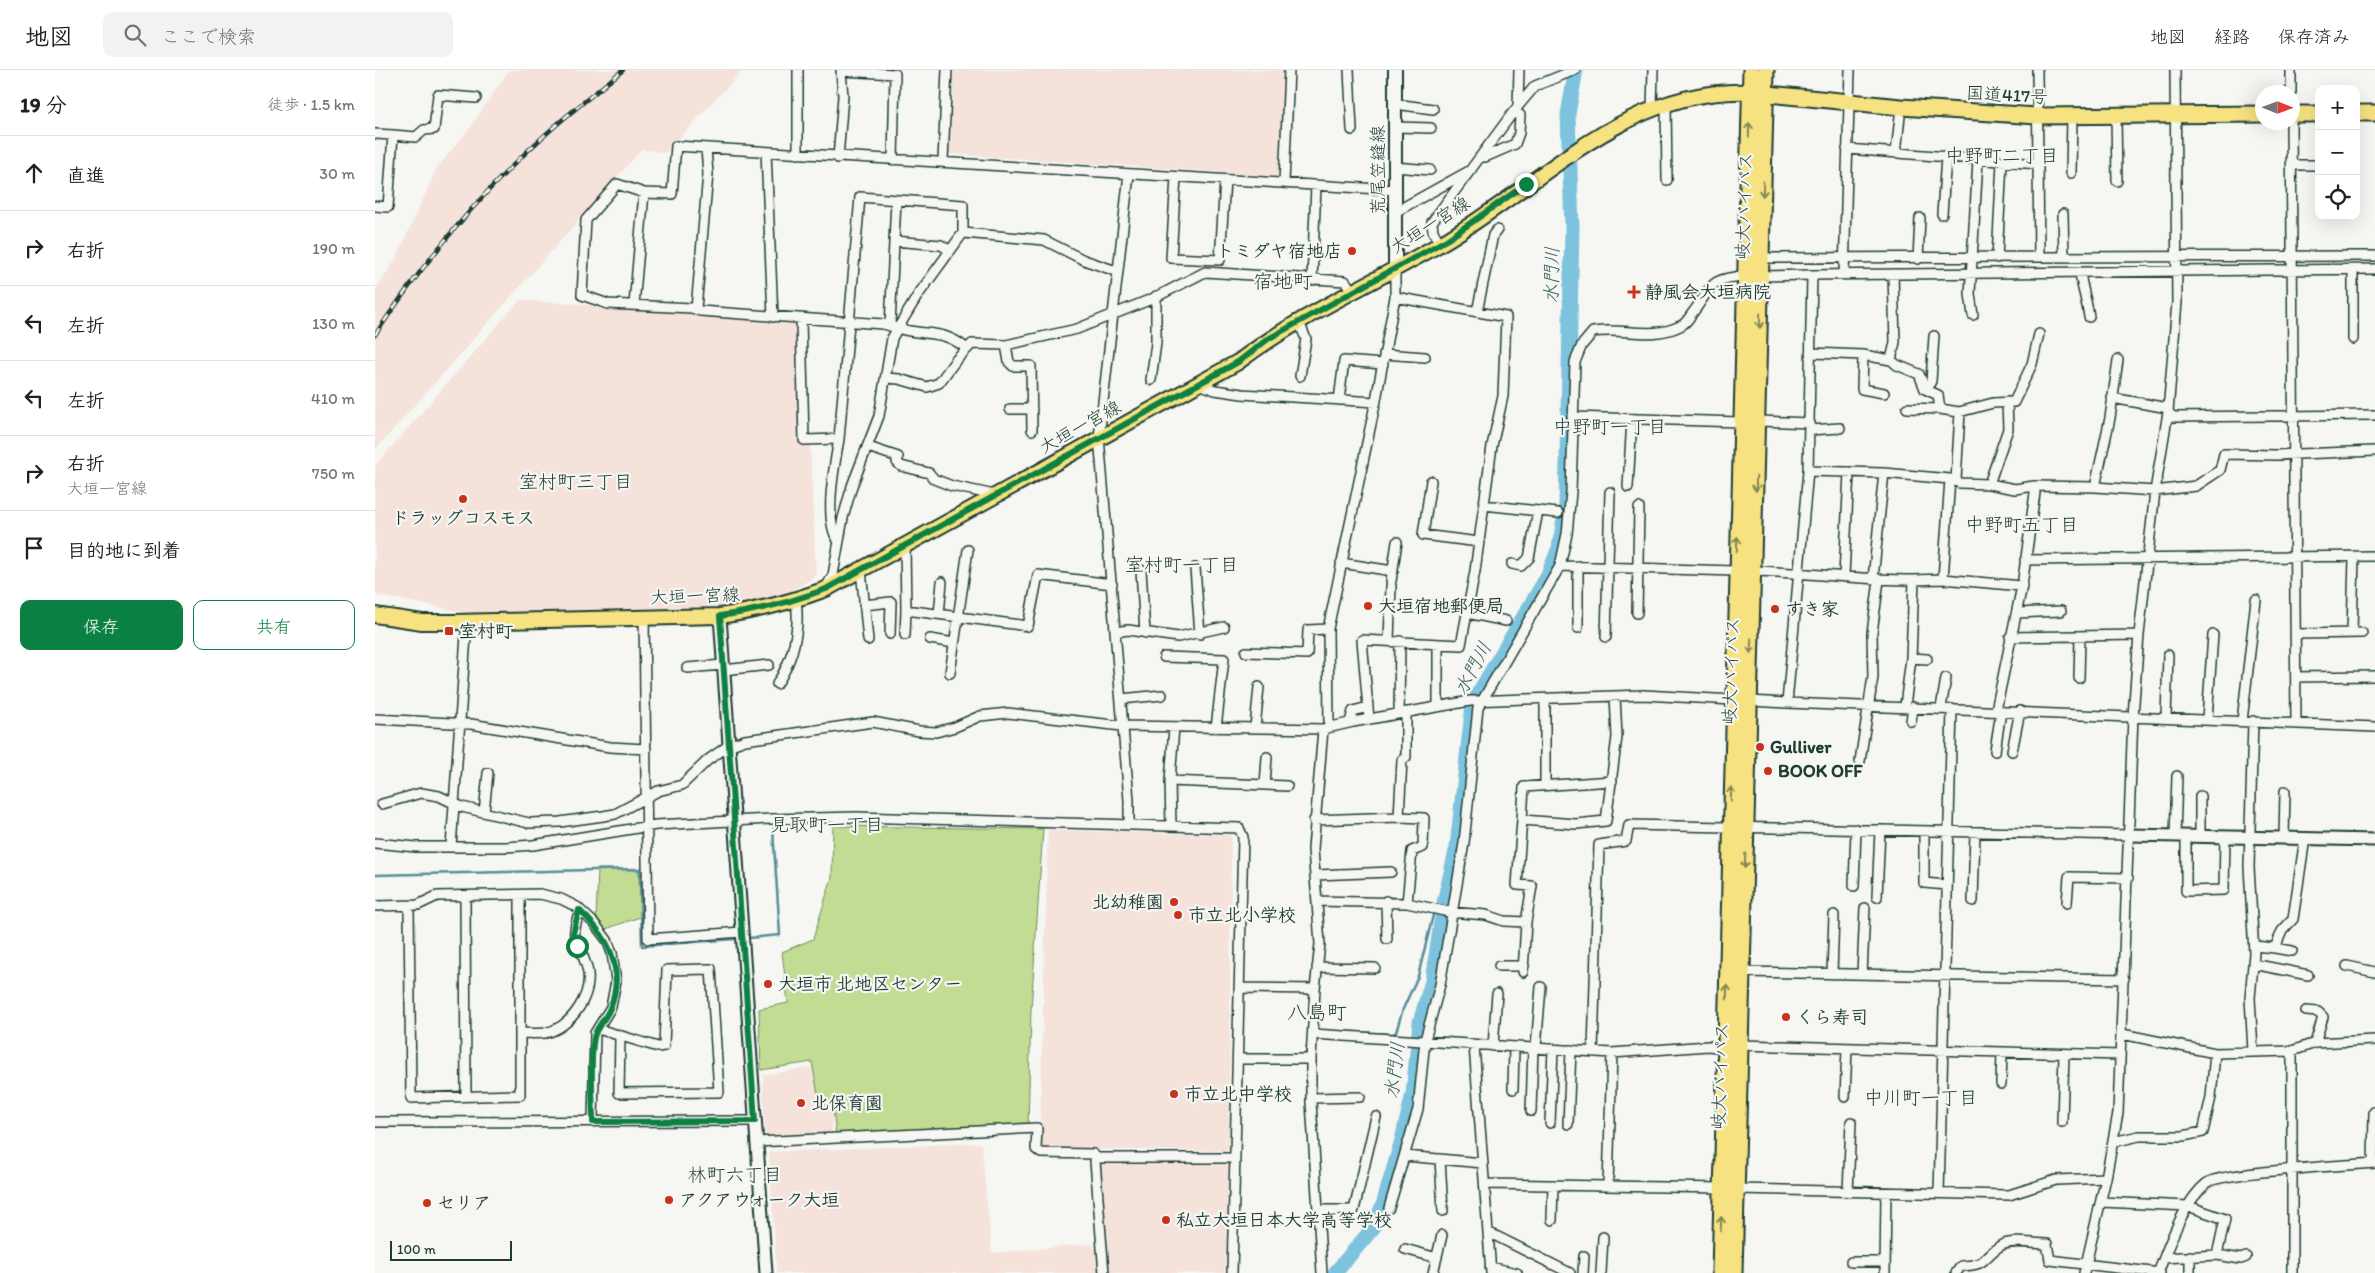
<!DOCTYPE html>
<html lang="ja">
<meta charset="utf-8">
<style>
:root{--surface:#fff;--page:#f2f2f2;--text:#202124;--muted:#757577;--line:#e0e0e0;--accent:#0b8043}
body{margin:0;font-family:Itim,"Klee One",sans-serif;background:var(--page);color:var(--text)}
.controls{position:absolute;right:15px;top:15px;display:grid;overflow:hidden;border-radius:10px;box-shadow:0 5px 20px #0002}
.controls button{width:45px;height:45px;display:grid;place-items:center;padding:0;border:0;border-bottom:1px solid var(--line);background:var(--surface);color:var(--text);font:25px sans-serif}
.compass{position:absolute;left:1880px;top:15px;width:45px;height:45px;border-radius:50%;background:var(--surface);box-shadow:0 5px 20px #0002;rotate:91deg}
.scale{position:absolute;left:15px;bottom:12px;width:122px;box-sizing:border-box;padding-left:5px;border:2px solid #1f3d34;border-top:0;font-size:14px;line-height:18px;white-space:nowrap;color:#1f3d34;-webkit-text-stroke:4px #f6f6f2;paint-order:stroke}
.stop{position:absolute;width:15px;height:15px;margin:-11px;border:4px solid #0b8043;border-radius:50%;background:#fff}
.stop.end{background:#0b8043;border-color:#fff;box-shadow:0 1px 5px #0008}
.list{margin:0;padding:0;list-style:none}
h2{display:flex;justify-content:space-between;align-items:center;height:65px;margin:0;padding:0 20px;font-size:21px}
h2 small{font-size:16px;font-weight:400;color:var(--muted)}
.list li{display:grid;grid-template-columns:32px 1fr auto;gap:15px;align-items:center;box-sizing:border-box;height:75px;padding:0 20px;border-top:1px solid var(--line)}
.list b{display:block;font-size:19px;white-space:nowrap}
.list p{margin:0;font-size:16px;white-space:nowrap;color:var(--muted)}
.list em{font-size:16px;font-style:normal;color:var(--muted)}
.actions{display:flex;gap:10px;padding:15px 20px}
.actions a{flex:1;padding:11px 0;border:1px solid var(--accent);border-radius:10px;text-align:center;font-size:18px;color:var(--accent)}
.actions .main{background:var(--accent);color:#fff}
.icon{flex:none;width:28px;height:28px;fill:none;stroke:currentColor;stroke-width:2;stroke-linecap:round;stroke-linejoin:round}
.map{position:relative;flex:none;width:2000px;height:1203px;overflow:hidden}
header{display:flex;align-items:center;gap:30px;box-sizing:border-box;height:70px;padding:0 25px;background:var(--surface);border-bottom:1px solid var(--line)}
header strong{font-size:24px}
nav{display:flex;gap:28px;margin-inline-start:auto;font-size:18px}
.search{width:350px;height:45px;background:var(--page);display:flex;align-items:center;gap:12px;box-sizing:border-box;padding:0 18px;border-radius:10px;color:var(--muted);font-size:19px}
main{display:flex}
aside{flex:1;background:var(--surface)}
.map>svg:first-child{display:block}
.built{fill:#f4e2db}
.green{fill:#c2dc93;stroke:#708c64}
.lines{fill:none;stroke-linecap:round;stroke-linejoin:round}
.stream{stroke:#578d9a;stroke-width:2.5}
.river{stroke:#7dc3de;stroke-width:15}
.minor-casing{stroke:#1f3d34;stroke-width:12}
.tertiary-casing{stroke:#1f3d34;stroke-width:15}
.secondary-casing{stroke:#1f3d34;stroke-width:16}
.primary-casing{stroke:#1f3d34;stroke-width:18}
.trunk-casing{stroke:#1f3d34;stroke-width:19}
.minor{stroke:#f6f6f2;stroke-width:9}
.tertiary{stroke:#f6f6f2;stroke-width:11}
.secondary{stroke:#f6f6f2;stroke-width:12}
.primary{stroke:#f7e281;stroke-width:14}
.trunk{stroke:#f7e281;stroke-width:15}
.rail-casing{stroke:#1f3d34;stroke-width:4.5}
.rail{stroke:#f6f6f2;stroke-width:2.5;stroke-dasharray:8;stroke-linecap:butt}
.oneway{stroke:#808757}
.route{stroke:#0b8043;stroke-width:6}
.poi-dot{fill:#c8321e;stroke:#f6f6f2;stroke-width:2}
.labels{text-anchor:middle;stroke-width:4.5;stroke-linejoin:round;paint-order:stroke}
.street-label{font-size:18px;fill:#1f3d34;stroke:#f6f6f2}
.poi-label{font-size:18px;font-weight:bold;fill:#1f3d34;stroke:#f6f6f2;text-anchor:start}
.neighbourhood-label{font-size:19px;fill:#1f3d34;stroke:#f6f6f2}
.water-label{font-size:19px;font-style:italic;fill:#365e5e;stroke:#f6f6f2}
.quarter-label{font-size:20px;fill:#1f3d34;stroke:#f6f6f2}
</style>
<header>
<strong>地図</strong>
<div class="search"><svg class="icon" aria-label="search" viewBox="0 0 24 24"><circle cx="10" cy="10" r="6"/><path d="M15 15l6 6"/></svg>ここで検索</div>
<nav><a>地図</a><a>経路</a><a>保存済み</a></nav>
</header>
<main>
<aside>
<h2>19 分<small>徒歩 · 1.5 km</small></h2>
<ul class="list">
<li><svg class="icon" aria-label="ahead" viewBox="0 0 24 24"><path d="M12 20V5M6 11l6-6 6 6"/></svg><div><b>直進</b></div><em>30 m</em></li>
<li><svg class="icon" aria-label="right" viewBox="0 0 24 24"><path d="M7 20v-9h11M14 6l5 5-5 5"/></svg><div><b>右折</b></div><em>190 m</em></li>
<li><svg class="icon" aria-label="left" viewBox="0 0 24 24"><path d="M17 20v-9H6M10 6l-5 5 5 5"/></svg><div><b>左折</b></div><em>130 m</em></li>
<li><svg class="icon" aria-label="left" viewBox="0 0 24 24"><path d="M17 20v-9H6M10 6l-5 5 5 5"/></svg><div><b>左折</b></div><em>410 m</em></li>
<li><svg class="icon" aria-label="right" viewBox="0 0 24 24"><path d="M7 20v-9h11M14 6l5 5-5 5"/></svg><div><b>右折</b><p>大垣一宮線</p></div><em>750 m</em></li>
<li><svg class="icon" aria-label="arrive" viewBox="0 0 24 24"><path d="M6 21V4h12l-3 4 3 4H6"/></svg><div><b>目的地に到着</b></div></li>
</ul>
<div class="actions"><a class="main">保存</a><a>共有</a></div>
</aside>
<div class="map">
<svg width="2000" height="1203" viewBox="0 0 2000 1203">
<rect width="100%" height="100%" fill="#f6f6f2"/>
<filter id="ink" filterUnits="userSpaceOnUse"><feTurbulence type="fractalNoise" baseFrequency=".02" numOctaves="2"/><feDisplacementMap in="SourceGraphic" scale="10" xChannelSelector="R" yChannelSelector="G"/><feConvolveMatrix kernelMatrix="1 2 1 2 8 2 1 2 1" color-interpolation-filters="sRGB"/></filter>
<g filter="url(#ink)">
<path class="built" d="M134,0H368L290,83L267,79L0,380V221L22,187L62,98L95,58Z
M579,0H910L904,106L574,84Z
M145,230L215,235L232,240L316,241L422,252L425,373L435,374L441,505L424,517L404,527L380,534L359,536L99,544L0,525V396Z
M673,760L856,765L854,1081L666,1079L665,1056Z
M439,997L445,1034L459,1041L456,1064L390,1067L388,1005Z
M606,1073L617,1183L716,1174L722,1180L724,1203H402L394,1082Z
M731,1092H854L850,1203H734L726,1096Z"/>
<path class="green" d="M458,756L668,759L656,940L653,1056L461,1065L458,1038L445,1034L437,992L386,1000L384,939L413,933L407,882L438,869L457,807Z
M223,799L264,800L265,847L228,860L221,851Z"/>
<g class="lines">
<path class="stream" d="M0,805L265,799L267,876L360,869
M374,868L405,865L398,760L400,758
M958,961L1018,964L1021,962L1028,939L1043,906L1060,837L1070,828
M926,986L931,983L933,969"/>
<path class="river" d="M960,1203L998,1158L1008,1135L1027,1070L1038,1024L1045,952L1057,911L1070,828L1082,777L1097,642L1103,624L1172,507L1184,478L1191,438L1197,158L1193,44L1201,0"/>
<defs>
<path id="minor" d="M974,0L977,60
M1916,0V22
M1020,34L1058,39
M1291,34L1292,110
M1143,36L1144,0
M1277,40L1278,0
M1741,45L1742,111
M1916,52L1921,653
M1020,57L1056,58
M0,64L18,65L13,137L0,136
M18,65L41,67L49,60L59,59L63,25L101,28
M1472,79L1663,94
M391,82L398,247
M1521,83L1526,37
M423,84V0
M1107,86L1110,87L1140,74L1144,63L1145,45L1139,41
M463,88L468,26L466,1L520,4L518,90
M568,91L572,0
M1917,95H1944
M1020,97L1055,100
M1696,103L1697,46
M754,104L724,367L754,730V754
M801,107L796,188L845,190L850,110
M909,113L914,0
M1020,142L1096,100
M1567,144L1571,87
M1688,144L1689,187
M519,171L566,175L574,180
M1065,174L1058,161L1057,152L1139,41L1160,16L1200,0
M1664,187L2000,186
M1386,188L1664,187L1662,0
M1622,188L1627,92
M1543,189L1545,148
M1705,202C1707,219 1712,231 1714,247
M1469,204L1475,0
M1386,206L1437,205
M937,210L941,115
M259,235L269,123
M321,239L333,104L331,78
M1102,242L1118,165L1122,160
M1598,245L1595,224L1603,90
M426,249L429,370L464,369
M924,252L931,269L925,306
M515,256L521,130
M1978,269V200
M631,275L634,292L638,296H656L657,360
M592,279C572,262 560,265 535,261C526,260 517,256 508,254L325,241L317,238L233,234L207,225L211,150L242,114L269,123L297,124L301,76L1020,120
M1437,283L1488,285L1516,290L1522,295L1544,304L1550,319L1563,325L1565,339L1584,342L1618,333L1639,332L1657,294L1664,264
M1009,284L1050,287
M1488,285L1487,319L1509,323
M1516,290L1520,272L1518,204
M512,308L524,309L552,317L564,313L581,290L597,274L631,275L702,259L779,228L830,202L970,211L978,222
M776,310L781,273V226
M824,314L840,320L867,324L1001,332
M1552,320L1556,311L1559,266
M1737,328L1793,338
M964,330L969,291L1008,294
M1532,338L1565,339
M635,339H657
M1793,342L1798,347L2000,345
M1197,347L1365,352
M1383,351L1435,353
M1435,360L1465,358
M493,377L523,387L522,392L526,396L554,403L559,409L577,416L615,424
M1433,401L1509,403L1575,409L1585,413L1614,414L1640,419L1659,416L1720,417L1780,421L1821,416L1845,400L1849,384L1901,385L2000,381
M1581,410L1585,342
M1056,411L1048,465L1104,472
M1614,414L1633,359L1632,332
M1253,417L1257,349
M1720,417L1735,348L1743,290
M1109,435L1183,443
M463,470C448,450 460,393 464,369L485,127L588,135V163
M530,476L531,540L653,556L663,505L737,514
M1650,490L2000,486
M966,493L1018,501
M1137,494L1146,496L1154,488L1163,441
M1185,496L1361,501
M820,498L825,564
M486,500L493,570
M766,500L770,563
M1379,501C1432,502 1485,510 1539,510
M1469,506L1474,402
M1498,509L1509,403
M1568,509L1575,409
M1016,511L1022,472
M451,518L458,505L468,448L477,416L504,346L517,268L543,225L588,163L669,170L709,190L741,201
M489,535L516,532L515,564
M1092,543L1131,551
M1262,543L1264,438
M1642,543L1686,541
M564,544L567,512
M269,546L273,869L367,862
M1203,558V496
M740,562L753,560L803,567L849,557
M1977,563L1979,487
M1921,564L1987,563
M530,565L531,540
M1231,567L1235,422
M1635,567L1764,565
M555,569L579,573
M1014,571L1016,516
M871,582L932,584L933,560L953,559
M789,587L849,589L841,658
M1536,588L1552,589
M312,598L348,595
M348,600L394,595
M575,603L593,480
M1921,607L2000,606
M1704,608L1705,566
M402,614C418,589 425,560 421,530
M746,629L787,625
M1412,633L1433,401L1437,205L2000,199
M1530,636L1536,588L1539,510L1568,509L1647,516
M1063,637V575
M1566,638L1571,608
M1621,640L1647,516L1660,423L1659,416
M1024,643L1025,571
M1791,648L1793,585
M0,649L96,654L235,677L271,679
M994,649L987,570L1086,575L1100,501L1117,376L1128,326L1131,247L1020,227
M1832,649L1838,565
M1536,651L1538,637
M1867,651L1881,530
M975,652L978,641L993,637
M954,657L953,559L1001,330L1020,227V199
M880,658L884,617
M1620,681L1626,641
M1637,681L1645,641
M1485,691L1498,607L1497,563L1504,510
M795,711L912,716
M890,715L892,687
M1170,715V629
M7,734L46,723L64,726L87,737L154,753L185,752L228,746L240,744L283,721L307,715L333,690L353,676L370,670L498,652L544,661L561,662L580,657L605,646L633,643L747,656L948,659L978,652L1095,631L1269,625L1412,633L2000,657
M109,742L113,703
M1024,747L1049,748L1048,777L1037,781L1032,833
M939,750L1024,747L1027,690L1031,687V642
M1147,750L1149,717L1237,711
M796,756L795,711L799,657
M1549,761V813L1572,815
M1800,766L1802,706
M1811,766V821L1849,820L1850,767
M1825,766V726
M1909,768L1910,721
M0,773L41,777H131L158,775L281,755L396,749L481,747L864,758L868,767L857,1203
M76,777L92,552
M940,805L1016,802
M1479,816L1481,759
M90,826L91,1026
M1502,827L1505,760
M942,831L1032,833L1074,842L1111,845L1129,851L1151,852L1157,816L1142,815L1147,750L1201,754L1231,751L1242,667L1240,626
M1011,831L1012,869
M1598,831L1600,762
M1692,833L1694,807L1753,808
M0,836L43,835L62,826L165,824L186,829L202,837L219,853L232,870L237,883L241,911L236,937L220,963L218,1052
M34,836L36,1028L145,1025V825
M1879,876L1900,878L1907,861L1918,849L1930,768
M1900,878L1917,881
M1878,894L1933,905
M1124,896H1149
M1972,896L2000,902
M942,897L1000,898
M1148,902L1151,852
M1367,902L1749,909
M1457,904L1459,845
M1487,904L1490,838
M866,918L940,919
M1931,941L1943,942L1948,947L1940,973
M223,959L283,977L289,976L292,900L336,899L344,1022L244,1023L245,966
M147,963C154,963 162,964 170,963C196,958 219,924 212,898C204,868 193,875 205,840
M938,964L1237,983L1333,976L1351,978
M1747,964L1840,983L1917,981L1940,973L2000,970
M1099,975L1116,1203
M1365,975L1745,985
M1118,976L1122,924
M1161,978L1166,917
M1878,981L1875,928L1879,883L1874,797L1878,651
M1917,981V1203
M1218,982L1224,775L1251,771L1254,755L1754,765
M864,989H936
M1626,1014L1627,982
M1138,1019L1139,977
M1470,1027L1472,978
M936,1028L985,1027
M1156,1041L1158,978
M0,1052L380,1051
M1687,1052L1689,984
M1175,1053L1178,979
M1193,1054L1196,980
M381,1072L662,1058L661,1079L666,1083L718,1084L722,1088H860
M1738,1072L1764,1066H1808L1828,1062L1836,1027L1840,983
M1030,1086L1108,1093
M722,1088L720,1091L729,1203
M1065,1089L1068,1141
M1998,1093L1999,1042
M1110,1114L1347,1118
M1233,1116L1237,983
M1361,1119L1634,1125L1681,1110L1731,1108
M1473,1122L1476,1052
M1564,1123L1577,639
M1726,1132L1813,1136L1850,1149L1842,1185L1789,1188
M1014,1138L1043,1039L1050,970L1065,915L1089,773L1103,638L1185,496L1192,464L1196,422L1200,292L1207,275L1218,262C1247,257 1277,270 1305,256C1310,254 1313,250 1316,245C1338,217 1332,208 1371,206
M943,1140H979L1001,1047
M1177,1150L1178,1115
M1113,1162L1195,1203
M1030,1179L1062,1188
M1842,1185L1866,1189L1871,1187
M1815,1186V1203
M1476,1192H1510
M1115,1197L1142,1203
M947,1203L936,1032V989L940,919L945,874L938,779L948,659
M1058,1203L1067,1165
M1208,1203L1209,1186
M1226,1203L1228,1167
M1510,1203L1511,1123
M1581,1203L1586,1196C1614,1195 1606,1188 1625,1176C1636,1169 1659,1174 1672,1174L1675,1190L1785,1203
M1709,1203L1731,1108L1743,1043L1758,646L1764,565L1780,421L1793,342L1802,232L1800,0
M1783,1203C1794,1176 1808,1132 1832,1113C1846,1102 1975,1095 2000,1093"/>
<path id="tertiary" d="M345,546L391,1203
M1754,765L2000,770"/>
<path id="secondary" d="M1020,199V0"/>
<path id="primary" d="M0,545L47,552H79L345,546C382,541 416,532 451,519L863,292C925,245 998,213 1065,174C1166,116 1249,17 1375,22"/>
<path id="trunk" d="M1383,23L1526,37L1662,46L1888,44
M1981,43H2000
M1918,44H1944
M1345,1203L1376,0
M1359,1203L1391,0"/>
</defs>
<use href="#minor" class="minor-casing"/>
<use href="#tertiary" class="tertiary-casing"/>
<use href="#secondary" class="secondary-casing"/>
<use href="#primary" class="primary-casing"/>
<use href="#trunk" class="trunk-casing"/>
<use href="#minor" class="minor"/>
<use href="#tertiary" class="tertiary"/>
<use href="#secondary" class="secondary"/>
<use href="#primary" class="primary"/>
<use href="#trunk" class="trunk"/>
<defs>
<path id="rail" d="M0,265C51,189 111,116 180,56C202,37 225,19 248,0"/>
</defs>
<use href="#rail" class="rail-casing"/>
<use href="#rail" class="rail"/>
</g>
<defs><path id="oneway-shaft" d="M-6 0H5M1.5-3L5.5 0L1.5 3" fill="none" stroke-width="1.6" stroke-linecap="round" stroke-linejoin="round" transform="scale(1.25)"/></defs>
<g class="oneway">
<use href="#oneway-shaft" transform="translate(1374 60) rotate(-89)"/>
<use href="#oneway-shaft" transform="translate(1388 119) rotate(92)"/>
<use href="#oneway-shaft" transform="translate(1385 251) rotate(91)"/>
<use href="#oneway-shaft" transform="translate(1381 414) rotate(91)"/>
<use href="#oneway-shaft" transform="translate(1362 474) rotate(-88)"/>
<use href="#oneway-shaft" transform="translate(1376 576) rotate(92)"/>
<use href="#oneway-shaft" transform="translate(1356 724) rotate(-89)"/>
<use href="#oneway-shaft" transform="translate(1370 791) rotate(92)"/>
<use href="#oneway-shaft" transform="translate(1352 922) rotate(-89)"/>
<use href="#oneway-shaft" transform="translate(1346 1154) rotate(-88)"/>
</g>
</g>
<g class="lines" filter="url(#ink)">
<path class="route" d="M202,876L198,863L204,840C233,866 251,898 235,938C232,947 223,955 220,964C214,980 218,1032 218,1052L380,1051L345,546C382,541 416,532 451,519L863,292L893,269L1073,169L1151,114"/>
</g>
<g class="poi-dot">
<circle cx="977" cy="181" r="5"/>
<path d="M1256.5 214.5h5v5h5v5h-5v5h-5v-5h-5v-5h5z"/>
<circle cx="88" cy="429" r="5"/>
<circle cx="993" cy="536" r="5"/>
<circle cx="1400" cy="539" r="5"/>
<rect x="69" y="556" width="10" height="10" rx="2.5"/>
<circle cx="1385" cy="677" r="5"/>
<circle cx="1393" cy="701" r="5"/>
<circle cx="799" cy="832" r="5"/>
<circle cx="803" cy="845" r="5"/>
<circle cx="393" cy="914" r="5"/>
<circle cx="1411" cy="947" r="5"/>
<circle cx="799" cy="1024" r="5"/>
<circle cx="426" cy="1033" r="5"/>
<circle cx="294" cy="1130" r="5"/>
<circle cx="52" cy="1133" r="5"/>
<circle cx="791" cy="1150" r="5"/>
</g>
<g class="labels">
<g class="street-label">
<text transform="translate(1632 25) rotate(3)" y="6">国道417号</text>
<text transform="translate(1003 100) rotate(-90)" y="6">荒尾笠縫線</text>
<text transform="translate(1369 136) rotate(-88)" y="6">岐大バイパス</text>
<text transform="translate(1055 155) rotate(-32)" y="6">大垣一宮線</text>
<text transform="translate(705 357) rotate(-29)" y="6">大垣一宮線</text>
<text transform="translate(320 526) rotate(-2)" y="6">大垣一宮線</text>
<text transform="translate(1356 601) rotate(-88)" y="6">岐大バイパス</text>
<text transform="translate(1345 1006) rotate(-88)" y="6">岐大バイパス</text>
</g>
<g class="poi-label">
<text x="967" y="187" text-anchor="end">トミダヤ宿地店</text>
<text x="1270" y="228">静風会大垣病院</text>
<text x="88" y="454" text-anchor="middle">ドラッグコスモス</text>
<text x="1003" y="542">大垣宿地郵便局</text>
<text x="1410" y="545">すき家</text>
<text x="84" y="567">室村町</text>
<text x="1395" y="683">Gulliver</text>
<text x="1403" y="707">BOOK OFF</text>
<text x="789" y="838" text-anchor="end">北幼稚園</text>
<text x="813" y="851">市立北小学校</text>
<text x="403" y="920">大垣市 北地区センター</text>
<text x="1421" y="953">くら寿司</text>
<text x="809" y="1030">市立北中学校</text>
<text x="436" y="1039">北保育園</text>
<text x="304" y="1136">アクアウォーク大垣</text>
<text x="62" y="1139">セリア</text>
<text x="801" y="1156">私立大垣日本大学高等学校</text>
</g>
<g class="neighbourhood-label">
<text x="1627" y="92">中野町二丁目</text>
<text x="1235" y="363">中野町一丁目</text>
<text x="201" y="418">室村町三丁目</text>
<text x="1647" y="461">中野町五丁目</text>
<text x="807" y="501">室村町一丁目</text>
<text x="452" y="761">見取町一丁目</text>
<text x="1546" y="1034">中川町一丁目</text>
<text x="360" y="1111">林町六丁目</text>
</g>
<g class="water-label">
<text transform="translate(1176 205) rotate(-89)" y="7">水門川</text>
<text transform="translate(1097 598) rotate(-62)" y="7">水門川</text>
<text transform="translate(1019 1000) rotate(-83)" y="7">水門川</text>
</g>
<g class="quarter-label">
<text x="908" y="218">宿地町</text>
<text x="942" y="949">八島町</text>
</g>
</g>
</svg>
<div class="controls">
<button>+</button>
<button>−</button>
<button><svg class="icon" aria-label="locate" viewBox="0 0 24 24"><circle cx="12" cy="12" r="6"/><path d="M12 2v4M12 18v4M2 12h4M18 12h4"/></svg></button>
</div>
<svg class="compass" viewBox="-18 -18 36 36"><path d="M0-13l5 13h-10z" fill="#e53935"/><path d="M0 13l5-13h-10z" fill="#757577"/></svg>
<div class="scale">100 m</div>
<div class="stop" style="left:202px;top:876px"></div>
<div class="stop end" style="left:1151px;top:114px"></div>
</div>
</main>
